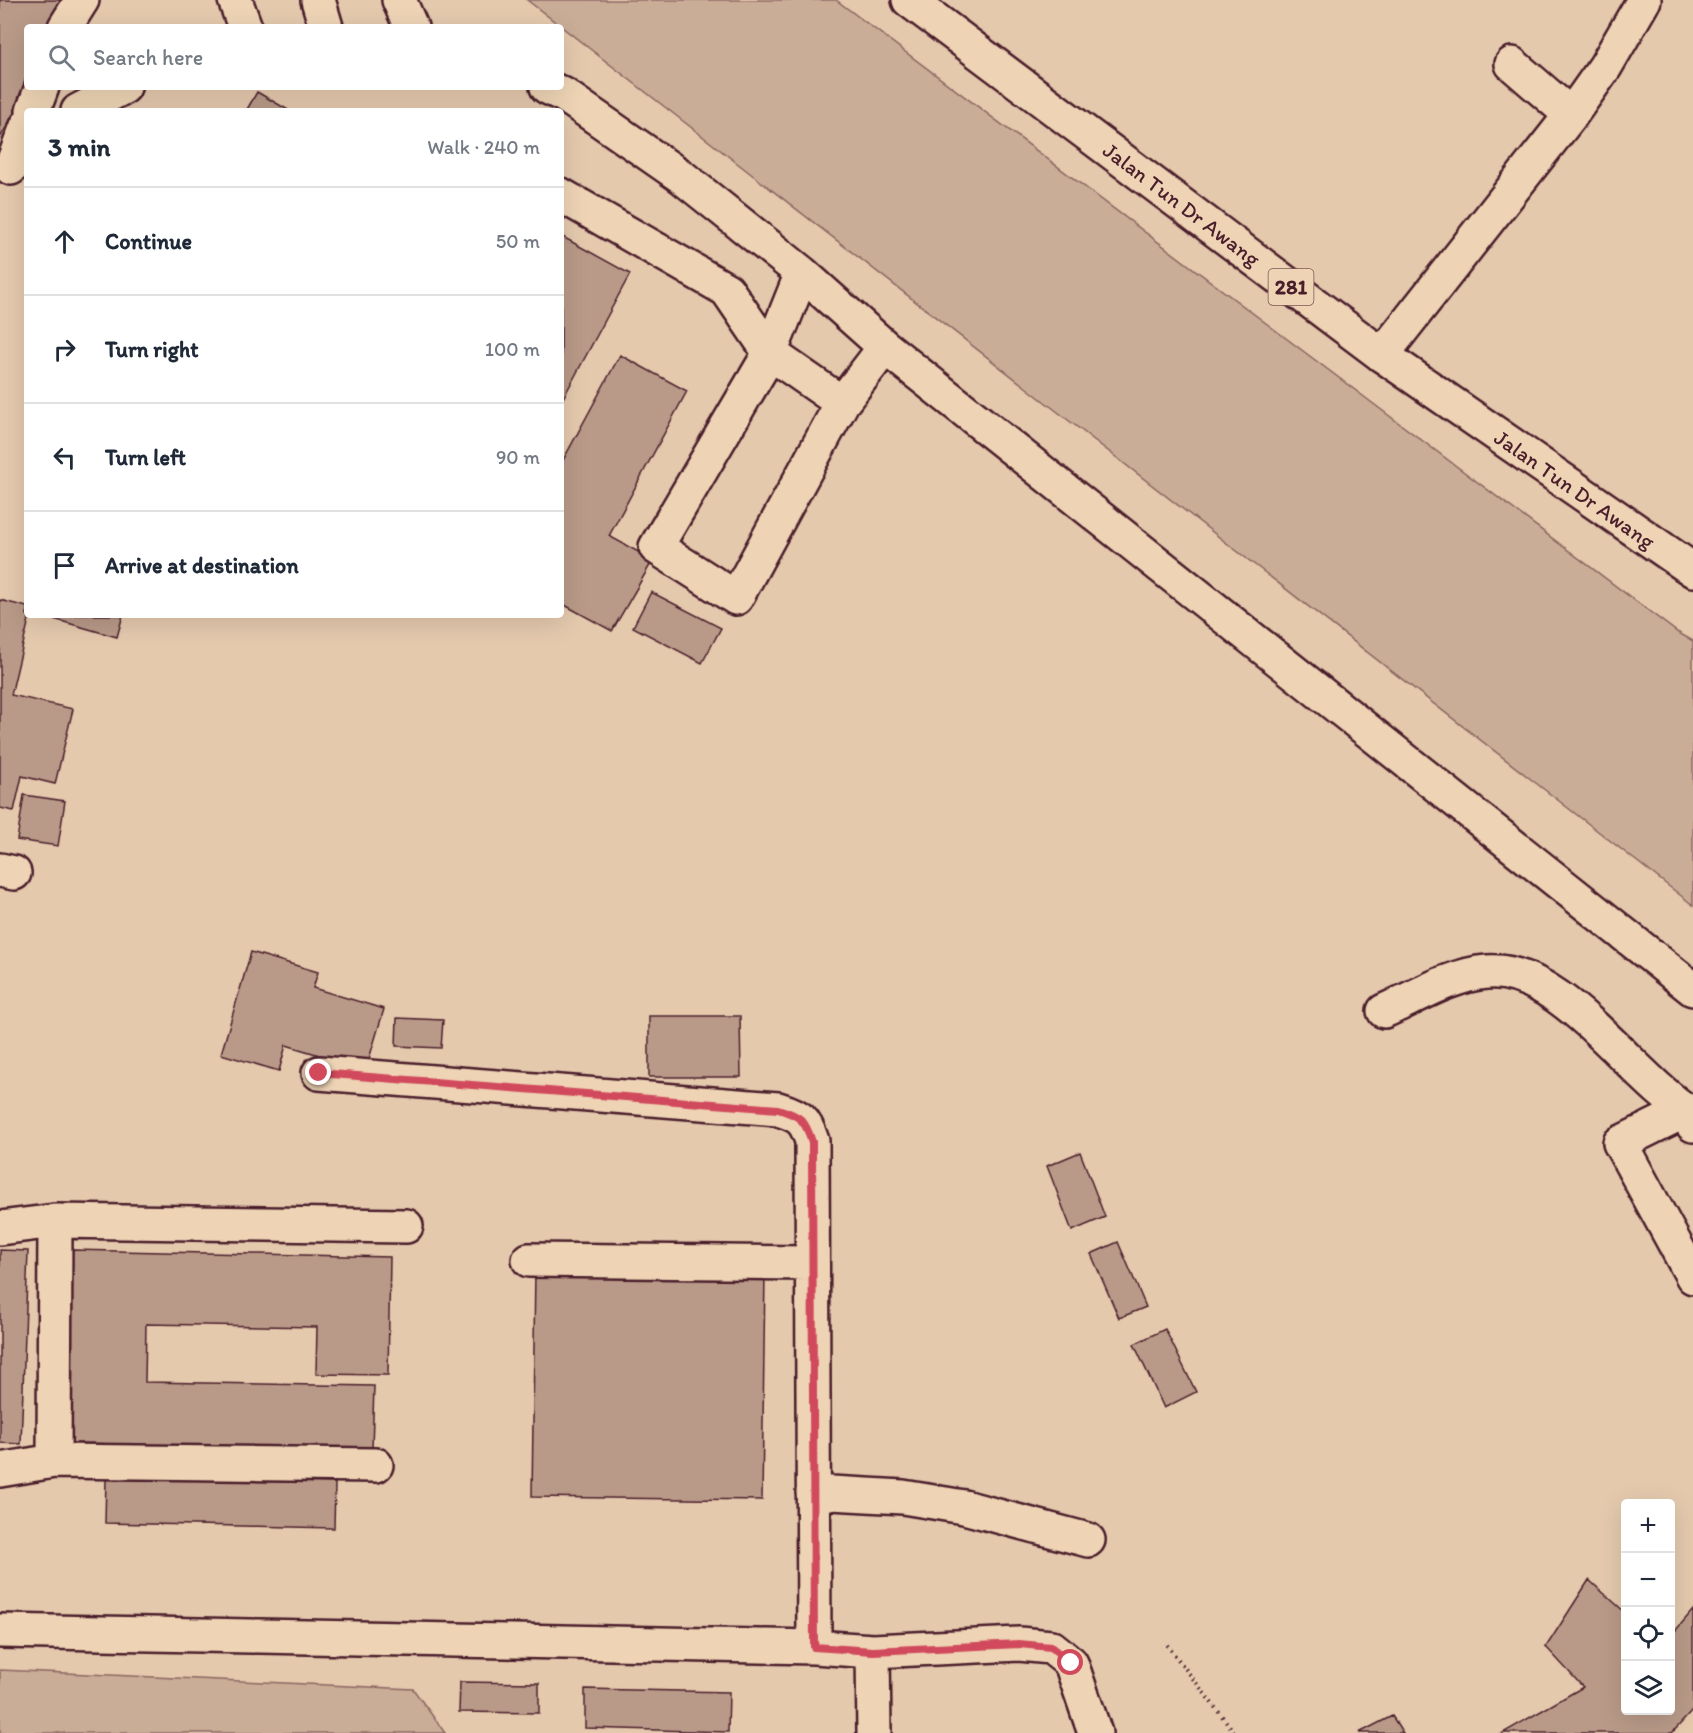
<!DOCTYPE html>
<meta charset="utf-8">
<style>
:root{--surface:#fff;--page:#f6f6f7;--text:#1f2937;--muted:#747a83;--line:#e0e1e3}
body{margin:0;font-family:Itim,sans-serif;background:var(--page);color:var(--text)}
.controls{position:absolute;right:18px;bottom:18px;display:grid;overflow:hidden;border-radius:6px;box-shadow:0 6px 24px #0002}
.controls button{width:54px;height:54px;display:grid;place-items:center;padding:0;border:0;border-bottom:2px solid var(--line);background:var(--surface);color:var(--text);font:30px sans-serif}
.stop{position:absolute;width:18px;height:18px;margin:-14px;border:4px solid #d1495b;border-radius:50%;background:#fff}
.stop.end{background:#d1495b;border-color:#fff;box-shadow:0 2px 6px #0008}
.list{margin:0;padding:0;list-style:none}
h2{display:flex;justify-content:space-between;align-items:center;height:78px;margin:0;padding:0 24px;font-size:26px}
h2 small{font-size:20px;font-weight:400;color:var(--muted)}
.list li{display:grid;grid-template-columns:39px 1fr auto;gap:18px;align-items:center;box-sizing:border-box;height:108px;padding:0 24px;border-top:2px solid var(--line)}
.list b{display:block;font-size:22px;white-space:nowrap}
.list em{font-size:20px;font-style:normal;color:var(--muted)}
.icon{flex:none;width:33px;height:33px;fill:none;stroke:currentColor;stroke-width:2;stroke-linecap:round;stroke-linejoin:round}
.map{position:relative;flex:none;width:1693px;height:1733px;overflow:hidden}
.search{position:absolute;background:var(--surface);box-shadow:0 6px 24px #0002;left:24px;top:24px;width:540px;height:66px;display:flex;align-items:center;gap:15px;box-sizing:border-box;padding:0 21px;border-radius:6px;color:var(--muted);font-size:22px}
.panel{position:absolute;background:var(--surface);box-shadow:0 6px 24px #0002;left:24px;top:108px;width:540px;height:510px;border-radius:6px}
.map>svg:first-child{display:block}
.green{fill:#caad97;stroke:#8a6661;stroke-width:1.5}
.building{fill:#b99a88;stroke:#4a1f2b;stroke-width:1.5}
.lines{fill:none;stroke-linecap:round;stroke-linejoin:round}
.minor-casing{stroke:#4a1f2b;stroke-width:38}
.major-casing{stroke:#4a1f2b;stroke-width:38}
.path{stroke:#4a1f2b;stroke-width:4;stroke-dasharray:1.5 4.5;stroke-linecap:butt}
.minor{stroke:#eed4b5;stroke-width:33}
.major{stroke:#eed4b5;stroke-width:33}
.route{stroke:#d1495b;stroke-width:8}
.labels{text-anchor:middle;stroke-width:4.5;stroke-linejoin:round;paint-order:stroke}
.shield{fill:#eed4b5;stroke:#7b5554;stroke-width:1.5}
.shield-label{font-size:21px;font-weight:bold;fill:#4a1f2b}
.street-label{font-size:22px;fill:#4a1f2b;stroke:#eed4b5}
</style>
<div class="map">
<svg width="1693" height="1733" viewBox="0 0 1693 1733">
<rect width="100%" height="100%" fill="#e4c9ad"/>
<filter id="ink" filterUnits="userSpaceOnUse"><feTurbulence type="fractalNoise" baseFrequency=".0167" numOctaves="2"/><feDisplacementMap in="SourceGraphic" scale="12" xChannelSelector="R" yChannelSelector="G"/><feConvolveMatrix kernelMatrix="1 2 1 2 8 2 1 2 1" color-interpolation-filters="sRGB"/></filter>
<g filter="url(#ink)">
<path class="green" d="M527,0H836L1677,632L1693,641V905Z
M0,1670L413,1689L445,1733H0Z"/>
<path class="building" d="M0,0H78L63,27H27V87H29L0,138Z
M257,92L290,111H246Z
M561,236L630,274L561,402Z
M620,355L687,391L609,536L653,560L612,631L561,603V464Z
M651,592L721,628L702,663L633,627Z
M0,600L27,607V615H30L11,695L73,709L55,784L22,776L14,811L0,808Z
M51,615H123L117,637L50,618Z
M24,795L65,801L58,846L17,840Z
M251,952L318,972L313,988L384,1009L366,1069L286,1045L279,1071L221,1054Z
M649,1016H740L741,1077H649Z
M397,1018L443,1020L441,1048L396,1046Z
M1080,1152L1105,1217L1072,1231L1047,1166Z
M1118,1242L1146,1307L1119,1318L1091,1254Z
M0,1250L28,1251L21,1444L0,1443Z
M72,1250L390,1257L388,1375L316,1374L317,1327L146,1324L145,1382L374,1386L372,1449L68,1443Z
M535,1270L765,1272L762,1500L532,1497Z
M1165,1329L1196,1392L1164,1408L1134,1344Z
M106,1478L335,1483L334,1528L105,1523Z
M1589,1580L1626,1613V1710H1670V1637L1693,1610V1710L1672,1733H1503L1583,1687L1546,1647Z
M460,1682L539,1683V1713L459,1712Z
M585,1689L729,1692L728,1732L585,1728Z
M1392,1716L1403,1733H1359Z"/>
<g class="lines">
<defs>
<path id="minor" d="M235,0L245,27
M318,0L326,27
M399,0L411,27
M65,27L82,0
M1512,64L1571,115
M547,87L564,95L682,177L802,273L885,347L1693,989
M33,111L42,87
M78,111L124,87
M11,168L27,126
M561,195L727,290L770,353L842,403
M802,273L770,353L656,547L736,598L842,403L885,347
M1382,355L1571,115L1605,67L1644,0
M0,870L14,873
M1384,1011C1416,997 1451,975 1487,972C1560,965 1633,1080 1693,1115
M319,1073L778,1109C801,1116 805,1120 812,1141L814,1647
M1693,1125L1685,1111L1620,1143L1693,1277
M0,1228L55,1221L406,1226
M529,1260L812,1263
M54,1461L55,1221
M0,1470L54,1461L376,1465
M813,1492L903,1497L964,1507L1088,1540
M0,1631L814,1647L873,1651L1019,1644L1051,1647L1071,1663L1095,1733
M873,1651L874,1733"/>
<path id="major" d="M909,0L1382,355L1693,570"/>
</defs>
<use href="#minor" class="minor-casing"/>
<use href="#major" class="major-casing"/>
<path class="path" d="M1167,1645L1235,1733"/>
<use href="#minor" class="minor"/>
<use href="#major" class="major"/>
</g>
</g>
<g class="lines" filter="url(#ink)">
<path class="route" d="M319,1073L778,1109C801,1116 805,1120 812,1142L814,1647L873,1651L1019,1644L1051,1647L1071,1663"/>
</g>
<g class="labels">
<rect class="shield" x="1268.5" y="269" width="45" height="36" rx="4.5"/>
<g class="shield-label">
<text x="1291" y="294">281</text>
</g>
<g class="street-label">
<text transform="translate(1182 204) rotate(37)" y="8">Jalan Tun Dr Awang</text>
<text transform="translate(1575 489) rotate(35)" y="8">Jalan Tun Dr Awang</text>
</g>
</g>
</svg>
<div class="controls">
<button>+</button>
<button>−</button>
<button><svg class="icon" aria-label="locate" viewBox="0 0 24 24"><circle cx="12" cy="12" r="6"/><path d="M12 2v4M12 18v4M2 12h4M18 12h4"/></svg></button>
<button><svg class="icon" aria-label="layers" viewBox="0 0 24 24"><path d="M12 4l9 5-9 5-9-5zM3 14l9 5 9-5"/></svg></button>
</div>
<div class="stop" style="left:1071px;top:1663px"></div>
<div class="stop end" style="left:319px;top:1073px"></div>
<div class="search"><svg class="icon" aria-label="search" viewBox="0 0 24 24"><circle cx="10" cy="10" r="6"/><path d="M15 15l6 6"/></svg>Search here</div>
<section class="panel">
<h2>3 min<small>Walk · 240 m</small></h2>
<ul class="list">
<li><svg class="icon" aria-label="ahead" viewBox="0 0 24 24"><path d="M12 20V5M6 11l6-6 6 6"/></svg><div><b>Continue</b></div><em>50 m</em></li>
<li><svg class="icon" aria-label="right" viewBox="0 0 24 24"><path d="M7 20v-9h11M14 6l5 5-5 5"/></svg><div><b>Turn right</b></div><em>100 m</em></li>
<li><svg class="icon" aria-label="left" viewBox="0 0 24 24"><path d="M17 20v-9H6M10 6l-5 5 5 5"/></svg><div><b>Turn left</b></div><em>90 m</em></li>
<li><svg class="icon" aria-label="arrive" viewBox="0 0 24 24"><path d="M6 21V4h12l-3 4 3 4H6"/></svg><div><b>Arrive at destination</b></div></li>
</ul>
</section>
</div>
